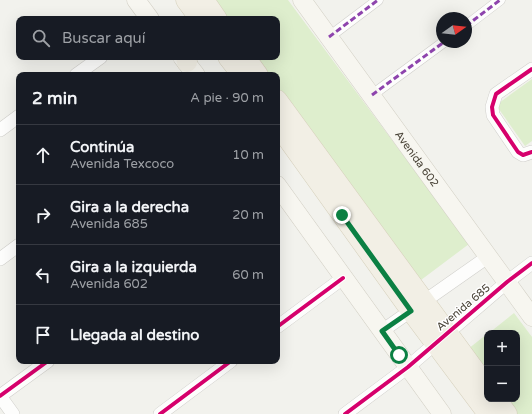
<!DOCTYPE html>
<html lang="es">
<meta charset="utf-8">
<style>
:root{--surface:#171b24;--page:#242831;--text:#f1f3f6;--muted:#9ea1a6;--line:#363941}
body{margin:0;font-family:"Varela Round",sans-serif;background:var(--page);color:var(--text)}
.controls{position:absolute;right:12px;bottom:12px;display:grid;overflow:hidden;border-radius:8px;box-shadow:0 4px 16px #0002}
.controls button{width:36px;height:36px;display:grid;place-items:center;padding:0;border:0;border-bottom:1px solid var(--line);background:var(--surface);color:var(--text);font:20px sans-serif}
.compass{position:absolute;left:436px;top:12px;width:36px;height:36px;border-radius:50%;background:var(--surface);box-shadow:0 4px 16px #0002;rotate:75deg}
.stop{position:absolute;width:12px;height:12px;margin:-9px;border:3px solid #0b8043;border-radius:50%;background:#fff}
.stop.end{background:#0b8043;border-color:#fff;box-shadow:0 1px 4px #0008}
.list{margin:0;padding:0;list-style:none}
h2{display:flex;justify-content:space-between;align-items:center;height:52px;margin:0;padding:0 16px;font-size:17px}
h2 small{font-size:13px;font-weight:400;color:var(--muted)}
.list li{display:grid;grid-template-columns:26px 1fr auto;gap:12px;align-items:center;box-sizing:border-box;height:60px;padding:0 16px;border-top:1px solid var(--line)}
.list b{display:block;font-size:15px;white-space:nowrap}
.list p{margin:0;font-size:13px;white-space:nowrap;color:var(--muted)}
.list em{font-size:13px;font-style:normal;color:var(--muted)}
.icon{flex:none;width:22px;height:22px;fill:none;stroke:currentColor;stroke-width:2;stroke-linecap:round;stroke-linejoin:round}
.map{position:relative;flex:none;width:532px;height:414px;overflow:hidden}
.search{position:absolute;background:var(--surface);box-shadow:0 4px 16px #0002;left:16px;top:16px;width:264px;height:44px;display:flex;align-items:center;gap:10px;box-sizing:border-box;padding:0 14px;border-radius:8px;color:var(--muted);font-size:15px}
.panel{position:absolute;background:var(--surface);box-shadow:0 4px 16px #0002;left:16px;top:72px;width:264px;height:292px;border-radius:8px}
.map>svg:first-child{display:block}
.green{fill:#deeecd}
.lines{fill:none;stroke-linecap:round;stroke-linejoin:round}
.pedestrian-casing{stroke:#d0cfcb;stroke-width:11}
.minor-casing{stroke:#d0cfcb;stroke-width:14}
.secondary-casing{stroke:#d2cfc4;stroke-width:19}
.primary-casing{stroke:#d5cfba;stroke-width:21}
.pedestrian{stroke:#fdfdfc;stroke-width:10}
.minor{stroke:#fdfdfc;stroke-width:13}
.secondary{stroke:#f7f6f0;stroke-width:18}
.primary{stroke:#f2efe5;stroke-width:20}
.quiet{stroke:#8e44ad;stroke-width:3;stroke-dasharray:6 3;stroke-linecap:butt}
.cycleway-casing{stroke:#fff;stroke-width:6}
.cycleway{stroke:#d6006c;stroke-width:4}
.route{stroke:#0b8043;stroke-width:5}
.labels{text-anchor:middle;stroke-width:3;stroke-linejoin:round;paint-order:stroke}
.street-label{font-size:11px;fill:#4a4438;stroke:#fff}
</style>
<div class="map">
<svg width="532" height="414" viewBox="0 0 532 414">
<rect width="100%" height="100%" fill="#f2f2ed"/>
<path class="green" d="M213,0H288L469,244L421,280L277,86V75H269L256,57H277V19H227Z
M532,79V141L525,146L496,105Z
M514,313L532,337V414H516L505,399H517V333H489Z
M487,334V375L468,349Z"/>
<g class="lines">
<defs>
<path id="pedestrian" d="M466,26L500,0
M329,37L378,0
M372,95L444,42"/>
<path id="minor" d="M532,69L496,94L492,107L493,115L518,152L523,155L532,152
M76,75L101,57
M0,130L19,116
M0,259L19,245
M277,327L343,278
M382,331L489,256
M0,396L48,361
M0,396L13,414
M160,414L231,361
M345,414L408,367L507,282L532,263"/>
<g id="secondary">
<path d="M136,0L150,19"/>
<path id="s1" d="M302,0L532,317"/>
<path d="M182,57L196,75"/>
<path d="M277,185L442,414"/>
</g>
<path id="primary" d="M186,0L200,19
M204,0L217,19
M186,57L187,62
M228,57L242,75
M245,57L258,75
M277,100L487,387
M277,124L411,311L488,414
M496,399L507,414"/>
</defs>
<use href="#pedestrian" class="pedestrian-casing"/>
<use href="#minor" class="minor-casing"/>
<use href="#secondary" class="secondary-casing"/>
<use href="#primary" class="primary-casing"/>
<use href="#pedestrian" class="pedestrian"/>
<use href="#minor" class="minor"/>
<use href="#secondary" class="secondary"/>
<use href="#primary" class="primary"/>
<path class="quiet" d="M466,26L500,0
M329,37L378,0
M372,95L444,42"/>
<defs>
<path id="cycleway" d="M532,69L496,94L492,107L493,115L518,152L523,155L532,152
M277,327L343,278
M0,396L48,361
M160,414L231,361
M345,414L408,367L507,282L532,263"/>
</defs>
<use href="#cycleway" class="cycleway-casing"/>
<use href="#cycleway" class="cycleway"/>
</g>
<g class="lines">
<path class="route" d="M342,215L411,311L382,331L399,355"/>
</g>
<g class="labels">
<g class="street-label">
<text dy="4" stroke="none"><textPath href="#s1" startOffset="196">Avenida 602</textPath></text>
<text transform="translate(463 307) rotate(-40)" y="4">Avenida 685</text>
</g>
</g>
</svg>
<div class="controls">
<button>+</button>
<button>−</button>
</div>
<svg class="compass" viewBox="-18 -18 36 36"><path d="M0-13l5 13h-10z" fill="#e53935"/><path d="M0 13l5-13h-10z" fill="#9ea1a6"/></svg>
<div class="stop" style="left:399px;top:355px"></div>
<div class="stop end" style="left:342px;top:215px"></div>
<div class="search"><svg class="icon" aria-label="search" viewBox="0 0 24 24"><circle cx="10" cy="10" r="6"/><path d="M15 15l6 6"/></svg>Buscar aquí</div>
<section class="panel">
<h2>2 min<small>A pie · 90 m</small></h2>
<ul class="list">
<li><svg class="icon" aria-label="ahead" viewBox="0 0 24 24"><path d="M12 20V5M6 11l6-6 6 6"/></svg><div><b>Continúa</b><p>Avenida Texcoco</p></div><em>10 m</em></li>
<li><svg class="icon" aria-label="right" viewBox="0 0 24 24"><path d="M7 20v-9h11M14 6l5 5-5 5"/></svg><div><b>Gira a la derecha</b><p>Avenida 685</p></div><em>20 m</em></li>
<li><svg class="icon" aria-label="left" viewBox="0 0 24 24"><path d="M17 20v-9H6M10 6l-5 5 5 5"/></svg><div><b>Gira a la izquierda</b><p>Avenida 602</p></div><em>60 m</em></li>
<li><svg class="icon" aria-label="arrive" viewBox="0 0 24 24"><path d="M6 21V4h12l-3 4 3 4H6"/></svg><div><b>Llegada al destino</b></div></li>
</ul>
</section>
</div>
